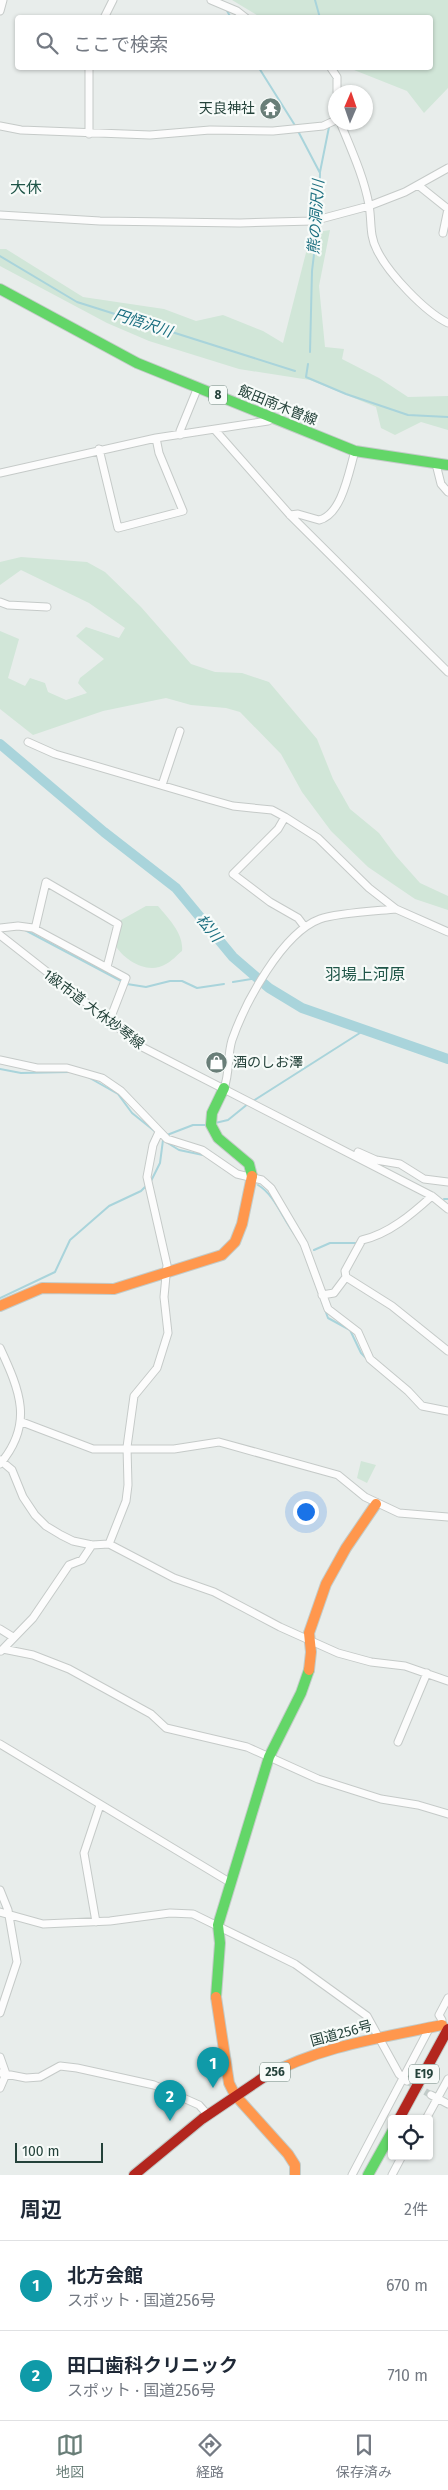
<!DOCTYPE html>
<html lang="ja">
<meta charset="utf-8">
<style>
:root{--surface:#fff;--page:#f6f6f7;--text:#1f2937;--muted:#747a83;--line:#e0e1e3;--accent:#697e78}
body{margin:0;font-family:"Fira Sans","Noto Sans JP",sans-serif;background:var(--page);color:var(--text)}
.controls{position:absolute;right:15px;bottom:15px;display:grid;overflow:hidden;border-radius:5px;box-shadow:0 1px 4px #0004}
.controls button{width:45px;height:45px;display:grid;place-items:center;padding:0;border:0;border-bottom:1px solid var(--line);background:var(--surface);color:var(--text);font:25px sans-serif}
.compass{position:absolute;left:328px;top:85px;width:45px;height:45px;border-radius:50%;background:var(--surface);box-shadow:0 1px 4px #0004;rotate:2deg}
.scale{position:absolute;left:15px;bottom:12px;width:88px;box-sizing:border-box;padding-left:5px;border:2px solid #24423a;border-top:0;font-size:14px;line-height:18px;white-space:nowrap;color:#24423a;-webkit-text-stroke:4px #f7fbf9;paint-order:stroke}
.you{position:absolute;left:305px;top:1511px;width:18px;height:18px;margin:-12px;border:4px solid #fff;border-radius:50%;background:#1a73e8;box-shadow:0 0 0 8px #1a73e833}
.badge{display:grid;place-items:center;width:32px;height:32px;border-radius:50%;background:var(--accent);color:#fff;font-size:16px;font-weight:700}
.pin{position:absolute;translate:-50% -41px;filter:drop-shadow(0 1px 2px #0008)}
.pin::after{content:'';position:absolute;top:26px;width:18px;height:15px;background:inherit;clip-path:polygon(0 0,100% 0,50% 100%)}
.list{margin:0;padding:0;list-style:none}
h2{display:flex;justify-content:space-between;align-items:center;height:65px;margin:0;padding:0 20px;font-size:21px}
h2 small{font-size:16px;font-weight:400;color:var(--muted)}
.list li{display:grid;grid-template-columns:32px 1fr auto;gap:15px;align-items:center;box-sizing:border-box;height:90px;padding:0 20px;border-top:1px solid var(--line)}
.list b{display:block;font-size:19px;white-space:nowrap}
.list p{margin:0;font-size:16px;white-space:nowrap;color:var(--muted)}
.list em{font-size:16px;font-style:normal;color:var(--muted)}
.icon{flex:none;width:28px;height:28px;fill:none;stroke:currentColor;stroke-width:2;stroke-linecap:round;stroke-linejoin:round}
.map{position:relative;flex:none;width:448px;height:2175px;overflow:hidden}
.search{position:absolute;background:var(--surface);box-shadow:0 1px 4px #0004;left:15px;right:15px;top:15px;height:55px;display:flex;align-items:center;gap:12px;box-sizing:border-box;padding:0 18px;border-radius:5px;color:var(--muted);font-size:19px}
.sheet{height:245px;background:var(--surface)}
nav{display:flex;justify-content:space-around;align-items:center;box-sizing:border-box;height:70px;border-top:1px solid var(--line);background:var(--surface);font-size:14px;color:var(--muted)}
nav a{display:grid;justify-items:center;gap:2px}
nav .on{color:var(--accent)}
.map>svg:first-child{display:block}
.green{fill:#d1e6d8}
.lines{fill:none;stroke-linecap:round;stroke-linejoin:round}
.stream{stroke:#a9d4db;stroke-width:2}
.river{stroke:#a9d4db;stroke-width:10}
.street-tunnel{stroke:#c1cbc8;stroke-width:7;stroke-dasharray:7 3.5;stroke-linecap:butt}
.street-casing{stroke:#c5cac8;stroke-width:9}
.fast-casing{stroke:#c3cbc8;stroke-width:12}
.slow-casing{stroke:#c3cbc8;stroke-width:12}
.jam-casing{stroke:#c3cbc8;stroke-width:12}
.street{stroke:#fcfcfc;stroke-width:7}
.fast{stroke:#63d668;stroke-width:10}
.slow{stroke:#ff974d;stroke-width:10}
.jam{stroke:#b3261e;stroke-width:10}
.labels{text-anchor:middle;stroke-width:4.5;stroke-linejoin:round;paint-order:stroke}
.shield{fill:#f7fbf9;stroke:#637a73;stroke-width:1}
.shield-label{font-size:12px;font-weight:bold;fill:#24423a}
.poi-label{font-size:14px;fill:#24423a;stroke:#f7fbf9;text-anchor:end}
.street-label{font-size:14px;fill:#24423a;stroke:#f7fbf9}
.water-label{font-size:15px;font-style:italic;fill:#1c6f80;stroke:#f7fbf9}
.quarter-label{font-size:16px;fill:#1f5548;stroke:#f7fbf9}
</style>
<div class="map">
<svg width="448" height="2175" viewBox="0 0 448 2175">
<rect width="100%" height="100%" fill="#e8edeb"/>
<path class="green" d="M232,0H448V88L424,113L407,91L349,68H430V18L260,17Z
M330,230L319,286L325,347L344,349L342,359L379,378L408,397L448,396V430L421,422L395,435L381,428L376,407L310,380L239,369L149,341L107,323L0,266V249H6L83,297L164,309L196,321L223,315L263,331L283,343L311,233Z
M21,557L87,562L105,572L141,607L191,664L215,672L242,673L269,682L317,739L333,779L350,809L379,833L396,856L420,883L448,896V910L415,899L368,867L331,831L302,792L281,754L240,712L226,708L191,705L166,698L103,711L33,735L0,709V631L19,639L8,678L25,686L30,678L45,683L48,692L66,700L87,693L78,683L80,678L104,659L76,636L86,627L119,638L125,628L89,603L21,570L0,585V562Z
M146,906H158C169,919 184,934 182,951C177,955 172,961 166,964C148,975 125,961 115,945L121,920Z
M361,1461L376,1465L367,1483L357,1478Z"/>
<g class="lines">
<path class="stream" d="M315,0L320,18
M226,9L231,18
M259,68L296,127
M332,117L335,93
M298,131L320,173L319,216
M320,172L329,127
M0,256L77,302L295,371
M310,352L312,271L318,221
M308,364L306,377L346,394L408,415L448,417
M25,930L123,982
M233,982L257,978
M127,984L146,987L170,981H182L197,988L224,984
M0,1069L21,1073L69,1072
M88,1077L118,1094L132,1113L157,1133
M253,1101L363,1031
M215,1123L228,1120L249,1103
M167,1135L193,1125H208
M166,1142L179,1150L203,1155
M151,1181L160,1163L163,1140
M258,1185C275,1195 283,1220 296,1236
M444,1199H448
M314,1250L330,1243H357
M308,1263L328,1318L350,1330L361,1353L374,1366
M0,1298L55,1272L70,1240L109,1206L141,1191L146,1186"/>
<path class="river" d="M0,744L104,832L176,888L233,957L269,988L302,1008L448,1059"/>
<path class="street-tunnel" d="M407,2081L431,2095"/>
<defs>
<path id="street" d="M211,0L237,11L246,18
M0,11L3,0
M104,18L113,0
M331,68L337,77V92
M340,122C351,149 364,177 369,205C372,221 369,235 377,250C388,273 425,312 448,323
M0,126L21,130L150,135L210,130L273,131L323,126L336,120
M89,134V68
M418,185L448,209L443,233
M0,215L100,221L240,223L313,221L369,206L405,192L448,168
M215,430L290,515L448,672
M180,435V431L198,387
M99,449L118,528L183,511L159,453L156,438
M436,464L441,484L448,492
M0,473L156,438L268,421L274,418
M290,515L298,514L319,520C342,515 349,471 355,451
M0,602L8,605L47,607
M28,742L55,754L208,799L233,806L272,810L285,817L318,838L369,888L396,909L448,932
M162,785L180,731
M285,817L278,829L233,874L270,902L298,918L304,926
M0,928L18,926L33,928L126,978L109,1022
M35,929L46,882L118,924L107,967
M0,935L144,1048L432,1196L448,1209
M0,1060L37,1068H67L102,1078L121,1091L167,1139L202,1150L237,1174L262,1180L271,1188L304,1244L328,1309L358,1332L370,1359L408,1391L422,1406L448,1411
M224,1088C230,1073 227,1056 232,1040C245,1003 282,933 320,919C337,913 376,911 396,909
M358,1152L376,1160L400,1164L424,1179L448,1182
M432,1196C412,1214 389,1234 362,1240L345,1271L346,1277L392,1306L448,1351
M322,1295L334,1293L346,1277
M0,1348C20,1391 34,1424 0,1464
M22,1422L93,1449H174L219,1442L338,1475L365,1497L399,1513L448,1517
M0,1460L12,1470L23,1497L35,1515L46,1526L61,1535L73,1541L92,1545L109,1544L174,1578L214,1592L280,1627L338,1653L371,1662L405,1666L448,1681
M109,1544L126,1501L128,1485L127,1447L134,1396L157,1368L168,1333L164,1297L167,1265L147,1177L153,1145L159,1132
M0,1629L13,1637
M3,1649L33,1655L69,1669L151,1714L166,1728L247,1747L318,1779L381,1799L418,1805L448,1814
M1,1651L33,1618L69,1565L82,1560L92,1545
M398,1742L427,1673
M0,1744L231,1883
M0,1890L8,1910L17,1962L0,2013
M0,1912L43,1924L110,1921L170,1913L193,1914L295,1964L367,2016L399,2074L407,2081
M96,1922L84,1853L100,1805
M439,2026L442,2020L439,2015L448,1998
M0,2057L6,2074L0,2088
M0,2073L26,2078L40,2077L60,2066L77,2068L154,2085L199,2105L208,2115
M431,2095L448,2104
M426,2119L448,2079
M352,2175L430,2027
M392,2175L402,2156"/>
<path id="fast" d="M0,289L137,363L355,451L448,465
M224,1088L212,1113L211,1125L218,1138L249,1164L252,1176
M216,1997L220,1943L218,1925L269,1757L301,1693L309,1670
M368,2175L392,2132"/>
<path id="slow" d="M0,1306L42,1288L114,1289L222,1255L235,1242L242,1224L252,1176
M309,1670L311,1652L309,1633L326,1584L346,1548L376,1504
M216,1997L229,2083L235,2095L288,2154L295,2165V2175
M264,2077C320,2046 380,2038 442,2025"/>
<path id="jam" d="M399,2119L448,2029
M134,2175L202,2119L264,2077"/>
</defs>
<use href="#street" class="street-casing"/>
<use href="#fast" class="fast-casing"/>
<use href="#slow" class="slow-casing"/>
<use href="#jam" class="jam-casing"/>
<use href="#street" class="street"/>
<use href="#fast" class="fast"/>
<use href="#slow" class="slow"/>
<use href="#jam" class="jam"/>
</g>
<defs>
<symbol id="temple-disc" viewBox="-11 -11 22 22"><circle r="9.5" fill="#697e78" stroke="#f7fbf9"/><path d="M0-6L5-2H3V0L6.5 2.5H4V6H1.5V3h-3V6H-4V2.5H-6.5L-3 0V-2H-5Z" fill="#fff"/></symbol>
<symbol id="shop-disc" viewBox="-11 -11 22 22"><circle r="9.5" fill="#697e78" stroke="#f7fbf9"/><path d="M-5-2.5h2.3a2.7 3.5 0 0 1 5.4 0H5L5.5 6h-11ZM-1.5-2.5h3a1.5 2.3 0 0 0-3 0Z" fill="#fff"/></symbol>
</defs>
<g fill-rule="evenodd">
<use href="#temple-disc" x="258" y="96" width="25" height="25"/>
<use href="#shop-disc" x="204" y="1050" width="25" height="25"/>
</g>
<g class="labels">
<g class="shield">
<rect x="209" y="385.5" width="18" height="19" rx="4"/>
<rect x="260" y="2062.5" width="30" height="19" rx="4"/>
<rect x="409" y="2064.5" width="30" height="19" rx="4"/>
</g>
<g class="shield-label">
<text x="218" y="399">8</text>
<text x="275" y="2076">256</text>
<text x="424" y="2078">E19</text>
</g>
<g class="poi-label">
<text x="255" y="113">天良神社</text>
<text x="233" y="1067" text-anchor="start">酒のしお澤</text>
</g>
<g class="street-label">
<text transform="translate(278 405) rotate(22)" y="5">飯田南木曽線</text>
<text transform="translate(94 1009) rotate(37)" y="5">1級市道 大休妙琴線</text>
<text transform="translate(341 2033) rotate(-15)" y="5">国道256号</text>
</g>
<g class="water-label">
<text transform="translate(316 217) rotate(-86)" y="5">熊の洞沢川</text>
<text transform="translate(143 323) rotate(18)" y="5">円悟沢川</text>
<text transform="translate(209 928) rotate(51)" y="5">松川</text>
</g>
<g class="quarter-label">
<text x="26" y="193">大休</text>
<text x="365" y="980">羽場上河原</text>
</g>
</g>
</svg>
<div class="controls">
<button><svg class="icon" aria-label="locate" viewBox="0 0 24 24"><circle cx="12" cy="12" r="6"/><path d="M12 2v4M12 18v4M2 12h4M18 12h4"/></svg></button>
</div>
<svg class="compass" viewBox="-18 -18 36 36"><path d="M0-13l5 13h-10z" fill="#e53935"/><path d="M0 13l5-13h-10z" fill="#747a83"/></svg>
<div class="scale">100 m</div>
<div class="you"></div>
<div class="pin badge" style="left:213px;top:2088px;background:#0f9aa8">1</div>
<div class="pin badge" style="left:170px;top:2121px;background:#0f9aa8">2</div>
<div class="search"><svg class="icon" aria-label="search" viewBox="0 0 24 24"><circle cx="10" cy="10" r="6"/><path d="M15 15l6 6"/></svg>ここで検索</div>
</div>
<section class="sheet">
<h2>周辺<small>2件</small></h2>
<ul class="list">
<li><span class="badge" style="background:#0f9aa8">1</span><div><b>北方会館</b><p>スポット · 国道256号</p></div><em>670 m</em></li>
<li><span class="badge" style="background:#0f9aa8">2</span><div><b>田口歯科クリニック</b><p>スポット · 国道256号</p></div><em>710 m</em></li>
</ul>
</section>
<nav>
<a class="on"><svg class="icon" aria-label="map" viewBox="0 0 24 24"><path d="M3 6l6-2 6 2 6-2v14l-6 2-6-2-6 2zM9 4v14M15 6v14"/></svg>地図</a>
<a><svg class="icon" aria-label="directions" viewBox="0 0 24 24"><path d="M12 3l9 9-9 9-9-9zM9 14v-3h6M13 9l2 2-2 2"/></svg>経路</a>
<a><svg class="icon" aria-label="saved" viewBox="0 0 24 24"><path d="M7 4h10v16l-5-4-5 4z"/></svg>保存済み</a>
</nav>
